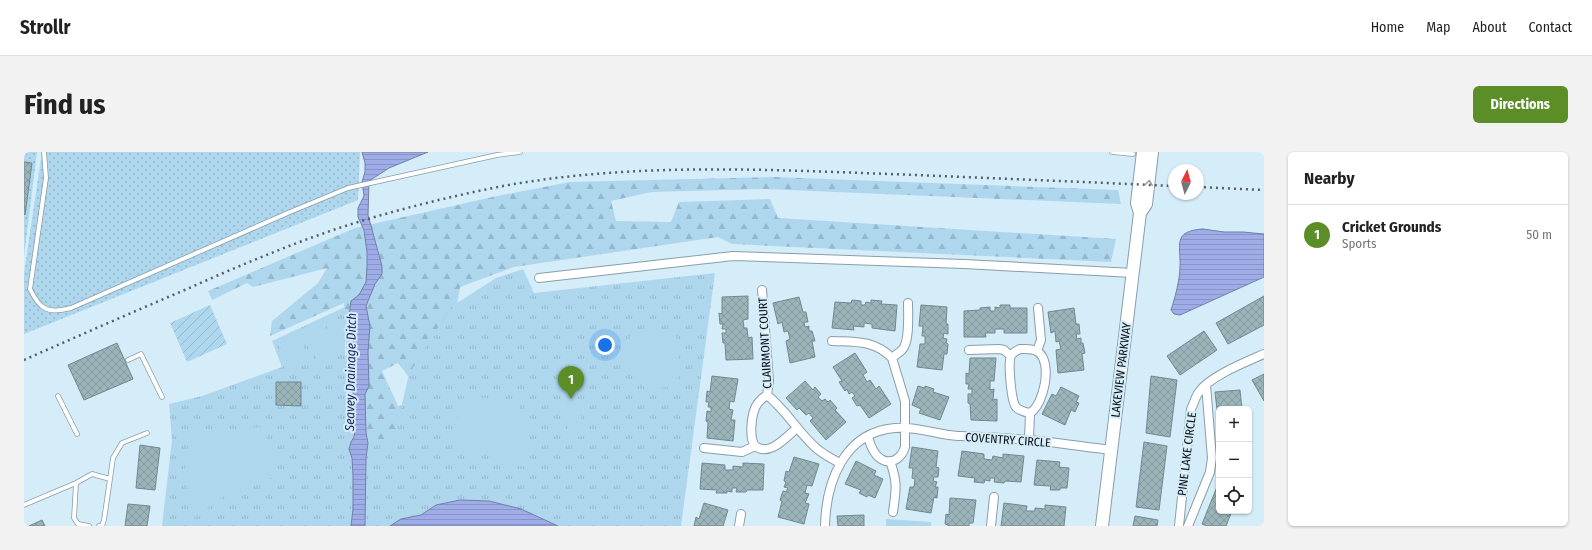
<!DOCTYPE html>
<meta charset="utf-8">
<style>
:root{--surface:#fff;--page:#f2f2f2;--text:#222;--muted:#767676;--line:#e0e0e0;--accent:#5b8e26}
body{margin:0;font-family:"Fira Sans Condensed",sans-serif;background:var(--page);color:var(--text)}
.controls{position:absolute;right:12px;bottom:12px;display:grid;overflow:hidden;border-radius:6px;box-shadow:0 1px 3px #0004}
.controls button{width:36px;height:36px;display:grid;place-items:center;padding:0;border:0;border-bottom:1px solid var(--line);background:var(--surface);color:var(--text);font:20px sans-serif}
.compass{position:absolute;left:1144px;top:12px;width:36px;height:36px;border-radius:50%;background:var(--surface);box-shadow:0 1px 3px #0004;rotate:6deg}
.you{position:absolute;left:581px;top:193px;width:14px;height:14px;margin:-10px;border:3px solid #fff;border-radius:50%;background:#1a73e8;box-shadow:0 0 0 6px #1a73e833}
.badge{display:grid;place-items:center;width:26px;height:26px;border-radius:50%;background:var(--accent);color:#fff;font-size:13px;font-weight:700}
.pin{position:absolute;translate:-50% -33px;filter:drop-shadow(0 1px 2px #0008)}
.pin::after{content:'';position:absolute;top:21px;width:14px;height:12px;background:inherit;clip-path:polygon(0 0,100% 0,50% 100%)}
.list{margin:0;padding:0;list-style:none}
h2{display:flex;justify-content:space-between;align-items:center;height:52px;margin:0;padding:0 16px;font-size:17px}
h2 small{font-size:13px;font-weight:400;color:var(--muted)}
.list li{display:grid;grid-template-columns:26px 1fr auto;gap:12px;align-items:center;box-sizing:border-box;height:60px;padding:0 16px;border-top:1px solid var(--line)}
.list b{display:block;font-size:15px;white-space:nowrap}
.list p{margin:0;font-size:13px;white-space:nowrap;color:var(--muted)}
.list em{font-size:13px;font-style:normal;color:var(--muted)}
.icon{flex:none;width:22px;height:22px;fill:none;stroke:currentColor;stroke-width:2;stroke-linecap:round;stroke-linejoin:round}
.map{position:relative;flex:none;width:1240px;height:374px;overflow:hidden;border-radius:6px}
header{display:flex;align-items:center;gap:24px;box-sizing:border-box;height:56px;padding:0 20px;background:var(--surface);border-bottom:1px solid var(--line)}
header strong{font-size:19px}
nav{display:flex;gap:22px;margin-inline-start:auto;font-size:14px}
.intro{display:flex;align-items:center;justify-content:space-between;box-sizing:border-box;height:96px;padding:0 24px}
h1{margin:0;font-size:28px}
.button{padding:10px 18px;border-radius:6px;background:var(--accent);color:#fff;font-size:14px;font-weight:700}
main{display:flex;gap:24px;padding:0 24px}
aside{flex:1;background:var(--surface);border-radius:6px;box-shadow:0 1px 3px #0004}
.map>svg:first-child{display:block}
.grass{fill:url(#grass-dots)}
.forest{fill:url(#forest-firs)}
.park{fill:url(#park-tufts)}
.garden{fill:url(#garden-furrows)}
.pitch{fill:#aed7ee}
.water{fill:url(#water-rules);stroke:#717ea8}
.building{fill:url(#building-cross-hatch);stroke:#70898f}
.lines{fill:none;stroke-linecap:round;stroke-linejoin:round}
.lane-casing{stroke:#899eaa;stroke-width:5.5}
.street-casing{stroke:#899eaa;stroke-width:10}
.secondary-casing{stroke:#899eaa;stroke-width:14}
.lane{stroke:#fff;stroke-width:4}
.street{stroke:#fff;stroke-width:8}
.secondary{stroke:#fff;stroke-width:12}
.rail{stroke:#536068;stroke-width:2.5;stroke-dasharray:2 4;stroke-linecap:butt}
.oneway{stroke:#9c9fa1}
.labels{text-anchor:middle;stroke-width:4;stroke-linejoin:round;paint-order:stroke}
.street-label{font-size:12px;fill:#080f14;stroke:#d5ecf9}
.water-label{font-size:13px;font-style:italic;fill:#1c2264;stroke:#d5ecf9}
</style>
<header>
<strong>Strollr</strong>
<nav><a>Home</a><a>Map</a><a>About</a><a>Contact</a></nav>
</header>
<div class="intro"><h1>Find us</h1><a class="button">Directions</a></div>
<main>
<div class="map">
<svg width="1240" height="374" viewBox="0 0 1240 374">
<defs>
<pattern id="grass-dots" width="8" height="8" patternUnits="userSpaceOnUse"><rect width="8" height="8" fill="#aed7ee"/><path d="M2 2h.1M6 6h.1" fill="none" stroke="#94b7cb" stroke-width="1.8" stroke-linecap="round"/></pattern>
<pattern id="forest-firs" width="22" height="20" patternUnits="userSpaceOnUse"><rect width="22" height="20" fill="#aed7ee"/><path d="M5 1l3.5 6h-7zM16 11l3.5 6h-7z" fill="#94b7cb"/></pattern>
<pattern id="park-tufts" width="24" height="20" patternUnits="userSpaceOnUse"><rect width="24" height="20" fill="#aed7ee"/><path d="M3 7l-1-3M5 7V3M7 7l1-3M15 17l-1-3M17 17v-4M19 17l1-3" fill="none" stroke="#94b7cb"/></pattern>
<pattern id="garden-furrows" width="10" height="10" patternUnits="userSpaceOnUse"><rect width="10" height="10" fill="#aed7ee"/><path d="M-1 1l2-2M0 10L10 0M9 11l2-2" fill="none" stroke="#94b7cb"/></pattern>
<pattern id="water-rules" width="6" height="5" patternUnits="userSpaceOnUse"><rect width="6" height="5" fill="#9eade7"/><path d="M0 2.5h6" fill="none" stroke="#8794c5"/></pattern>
<pattern id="building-cross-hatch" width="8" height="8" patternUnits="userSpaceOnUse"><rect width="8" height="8" fill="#9ab4ba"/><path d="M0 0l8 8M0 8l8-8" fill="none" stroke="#839a9f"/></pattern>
</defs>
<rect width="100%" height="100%" fill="#d5ecf9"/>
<path class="grass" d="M0,0H13L0,104Z
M18,0H336L334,48L0,182V121Z"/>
<path class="forest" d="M749,25L1094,38L1097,52L741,37L627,40L587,49L592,69L647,70L655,50L746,47L754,66L1092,87L1087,110L708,92L694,85L490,115L436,135L429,177L387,228L374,211L358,219L374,254L385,251L357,373L276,226L323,203L320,151L246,184L248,169L294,131L303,116L229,135L223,131L188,148L184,139L331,76L473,44L546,30Z"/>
<path class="park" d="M499,117L510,141L691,121L657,374H138L148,288L145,252L178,244L258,215L248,189L321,155V284L369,291L385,222L427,155L472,126Z"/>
<path class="garden" d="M186,153L203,192L163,210L146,171Z"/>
<path class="pitch" d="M298,167L314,202L294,210L279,176Z
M315,168L323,189L311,194L302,173Z
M273,179L286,210L266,218L253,188Z
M609,180L650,183L656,189L653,235L621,236L597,208Z
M547,219L561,283L546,287L533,221Z
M440,244L493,249L507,289L499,315L433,293L429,283Z
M239,275L256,323L203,342L167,368L161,315L166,280Z
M862,367L907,370V374H862Z"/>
<path class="water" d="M338,0H404L365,16L345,29L344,63L358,114V122L351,132L342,154L346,174L344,200L345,234L341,242L342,281L344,291L342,306L341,374H327L329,357V324L328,306L325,297L327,290L330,285L332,265L329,240L326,237L324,234L326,229L329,228L328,206L333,166L325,164L327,149L335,143L342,130L343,115V100L340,78L334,65V56L340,44L338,30L341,20V11Z
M1179,77L1200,80H1219L1240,82V125L1156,163L1150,162L1147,158C1151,146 1156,127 1156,115C1157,93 1148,79 1179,77Z
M436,348L465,349L497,357L534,374H366L377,367L397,363L412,353Z"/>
<path class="building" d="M0,10L8,11L1,63L0,62Z
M724,144V167L719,168L720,176H723L724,186L728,185L729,207L702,208L701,191H699L698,181H702V177H698L699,172H696L695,161L698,162V145Z
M1240,144V173L1204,192L1192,171Z
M775,145L779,160H782L784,170H780L781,175L785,174V179H788L791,189H788L791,205L766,211L762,189L766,187L764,179L760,180L758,170L754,172L749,151Z
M828,148L837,149V153H841L842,150L847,151V148L858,149L857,152L873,153L871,179L848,176V172L840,171V175L829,174L830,178L808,176L811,150L827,151Z
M897,153L923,155L922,172H924V182L920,181L919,186L923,187L922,191L924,192L923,202H920L918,218L893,215L896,192H901V184H898L899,174H895Z
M976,153H986V156H1003V181H980V177H971V181H961L962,185H940V159L956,158V156L966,155V159H971V155L976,156Z
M1050,156L1052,172H1055L1056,182H1052L1053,187L1057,186V191H1059L1061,201L1058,202L1060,218L1034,221L1032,198L1037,197L1035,189L1032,190L1031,179L1027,181L1024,160Z
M1180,179L1193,198L1156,223L1143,204Z
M93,191L109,227L60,248L44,213Z
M831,201L843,220L839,223L843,230L846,228L852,237L855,234L867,252L845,266L836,253L833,254L828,246L831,244L828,240L825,242L823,237L821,239L815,230L818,229L809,215Z
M946,206H972L970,229H966V238L970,237L969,248L973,247V269L947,268L946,252L944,251V242H948V237H944L945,232H942V221L945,222Z
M1240,222V249L1228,228Z
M688,224L714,227L710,250L706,249L705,257L709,258L707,268H711L709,289L683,286L684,270L682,269L683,259L687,260V255H684L685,250H682L683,239L686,240Z
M1127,224L1153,228L1146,285L1122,281Z
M781,229L789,238L791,235L797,242L794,245L798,249L801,247L804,250L806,248L813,256L811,258L822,270L802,288L786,269L789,266L785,261L782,263L775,256L773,258L762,246Z
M252,230H277V254L252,253Z
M894,234L901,236V234L910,237L909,240L925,245L916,268L895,261L897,257L888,253Z
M1037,235L1055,244L1052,250L1055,251L1051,260L1047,258L1041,273L1018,262L1028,242L1032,244Z
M1216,238L1218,257H1195V275L1191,240Z
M1120,290L1143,294L1135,358L1112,355Z
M116,293L136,296L131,338L112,336Z
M888,295L914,299L912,315L915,316L914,325H910L909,329L913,330L911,335H914L913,346L910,345L907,361L882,357L886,335H890L891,327L888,326L889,316H885Z
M938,299L960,302V307L968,308L969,304L979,306V302L1000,304L997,330L981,329L980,331L970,330L971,326H966V329L961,328L960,331L950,330L951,326L934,324Z
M770,305L795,312L788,334L783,333L781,341L785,342L781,351L785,352L780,372L754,365L758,349L756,348L759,339L762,340L764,336L760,335L762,330L760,329L762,319L765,320Z
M1013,308L1036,310L1035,315L1045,316L1043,336H1036V338H1026L1027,334L1010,333Z
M832,309L852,319L850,323L859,327L851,346L844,343L843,345L835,341L837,338L821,332Z
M678,311L701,313V318H709V314L719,315V311L740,312L739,338H723L722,340H712L713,336H708V340L703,339V341H692L693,338L676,337Z
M1195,330V359H1208L1202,374H1183L1178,372Z
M926,346L952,348L949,371H945V374H924V373L921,372L922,362L925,363Z
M680,351L704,358L699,374H670L672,365L675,367Z
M980,351L1003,354L1002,359H1011V356L1021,357V353L1042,355L1040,374H977Z
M104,352L126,354L123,374H101Z
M840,363V374H814L813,364Z
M1111,364L1134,368L1133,374H1109Z
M18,368L21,374H5Z"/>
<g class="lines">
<defs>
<path id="lane" d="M20,0L22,26L6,137C16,158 24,162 47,156L266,60L324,36L473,3L496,0
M1088,0L1109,2
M104,208L117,202L138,245
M34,244L53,282
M86,327L89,306L98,291L123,281
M52,331L50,366L54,372L65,374
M0,353L52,331L68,322L86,327L80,368L78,374H75"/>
<path id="street" d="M515,126L709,104L940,112L1109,121
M808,189C832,190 850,188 868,206C871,203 875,201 878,198C886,190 884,162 884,151
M996,197C1002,197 1009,196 1014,200C1029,210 1020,253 1006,261C1001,260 995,259 992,255C987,249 985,216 986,208C986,203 991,199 996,197Z
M945,198L975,197L980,198L987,204
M1013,199L1017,188L1014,156
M743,243C762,258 774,280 792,296C799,302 808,307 816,311
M844,285C846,292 850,303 857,307C868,314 878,305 881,295V249L868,206
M1005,288L1006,261
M731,294C725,286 727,264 732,254C735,249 738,246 743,243L745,229L738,138
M680,296L718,300L731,294C746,305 762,285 773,276
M866,309C874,331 872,338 869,360
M715,374L717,362
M801,374C802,330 820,280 871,276C893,274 913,283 934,284C957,285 981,286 1004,288C1032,290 1060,295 1088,298
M967,374L970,345
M1155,374L1167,257C1170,252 1171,245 1175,240C1186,224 1222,210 1240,202
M1164,374L1186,320L1188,306L1182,233"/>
<path id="secondary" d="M1116,61L1122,52L1128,0
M1078,374L1116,61L1113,51L1119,0"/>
</defs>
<use href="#lane" class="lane-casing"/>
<use href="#street" class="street-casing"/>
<use href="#secondary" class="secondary-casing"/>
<use href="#lane" class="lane"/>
<use href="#street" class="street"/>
<use href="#secondary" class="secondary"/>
<path class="rail" d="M1174,35L1240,38
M0,208C54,184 109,160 163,137C212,115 262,94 312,77C367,59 423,45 479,34C589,14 700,16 811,20C924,24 1037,29 1150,34"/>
</g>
<defs><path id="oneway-chevron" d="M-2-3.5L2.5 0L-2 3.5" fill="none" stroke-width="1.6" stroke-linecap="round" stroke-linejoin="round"/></defs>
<use class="oneway" href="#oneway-chevron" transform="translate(1125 31) rotate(-83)"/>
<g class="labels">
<g class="street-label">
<text transform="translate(741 191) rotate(-93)" y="4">CLAIRMONT COURT</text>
<text transform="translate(1097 218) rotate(-83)" y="4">LAKEVIEW PARKWAY</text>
<text transform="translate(984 288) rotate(4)" y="4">COVENTRY CIRCLE</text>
<text transform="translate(1163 302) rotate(-83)" y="4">PINE LAKE CIRCLE</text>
</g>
<g class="water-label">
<text transform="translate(326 220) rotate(-89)" y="5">Seavey Drainage Ditch</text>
</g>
</g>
</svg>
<div class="controls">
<button>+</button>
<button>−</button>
<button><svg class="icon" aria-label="locate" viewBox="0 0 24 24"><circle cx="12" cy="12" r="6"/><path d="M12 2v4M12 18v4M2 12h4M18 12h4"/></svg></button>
</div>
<svg class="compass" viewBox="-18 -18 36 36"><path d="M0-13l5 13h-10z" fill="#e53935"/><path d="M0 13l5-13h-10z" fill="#767676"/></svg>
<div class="you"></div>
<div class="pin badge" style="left:547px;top:247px">1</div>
</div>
<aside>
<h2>Nearby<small></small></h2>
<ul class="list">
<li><span class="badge">1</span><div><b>Cricket Grounds</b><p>Sports</p></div><em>50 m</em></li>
</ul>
</aside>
</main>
